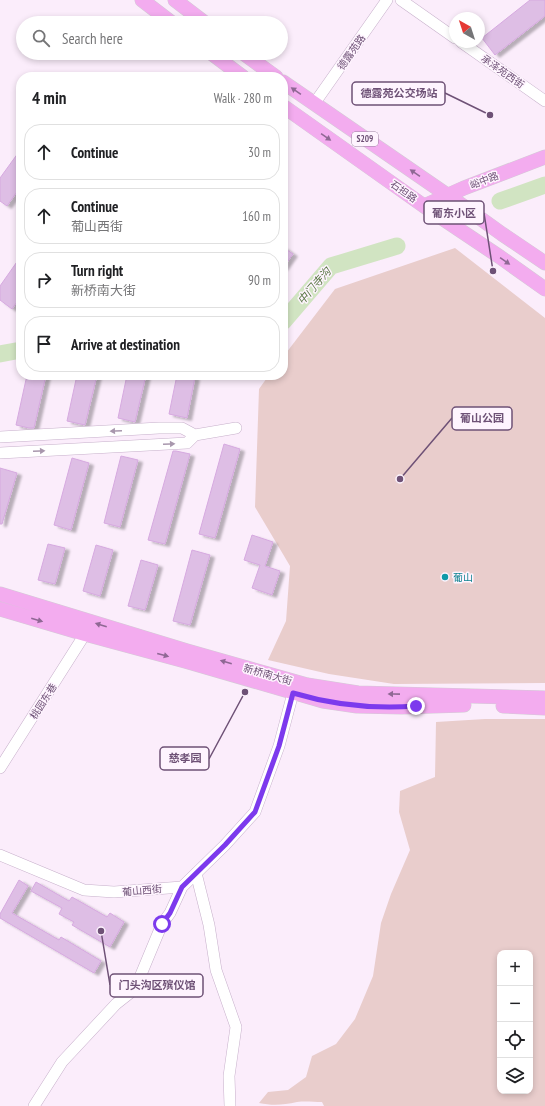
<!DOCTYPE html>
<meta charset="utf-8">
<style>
:root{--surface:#fff;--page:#f2f2f2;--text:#202124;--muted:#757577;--line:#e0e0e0}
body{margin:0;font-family:"PT Sans Narrow","Noto Sans SC",sans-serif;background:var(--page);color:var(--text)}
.controls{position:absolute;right:12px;bottom:12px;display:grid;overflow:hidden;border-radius:8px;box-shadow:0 2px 6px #0003}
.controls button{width:36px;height:36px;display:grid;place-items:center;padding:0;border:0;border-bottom:1px solid var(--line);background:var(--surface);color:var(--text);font:20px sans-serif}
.compass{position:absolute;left:449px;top:12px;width:36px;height:36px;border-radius:50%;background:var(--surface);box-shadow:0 2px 6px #0003;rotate:321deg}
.stop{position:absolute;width:12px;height:12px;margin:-9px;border:3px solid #7c3aed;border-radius:50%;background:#fff}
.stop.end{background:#7c3aed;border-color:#fff;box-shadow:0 1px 4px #0008}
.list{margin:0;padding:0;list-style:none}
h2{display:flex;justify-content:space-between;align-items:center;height:52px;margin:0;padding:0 16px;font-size:17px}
h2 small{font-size:13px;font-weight:400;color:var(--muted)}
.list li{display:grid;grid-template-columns:26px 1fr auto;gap:12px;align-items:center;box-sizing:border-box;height:56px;margin:0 8px 8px;padding:0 8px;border:1px solid var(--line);border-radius:16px}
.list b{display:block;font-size:15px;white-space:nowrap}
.list p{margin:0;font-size:13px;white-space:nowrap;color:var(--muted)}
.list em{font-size:13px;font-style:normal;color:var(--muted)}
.icon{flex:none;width:22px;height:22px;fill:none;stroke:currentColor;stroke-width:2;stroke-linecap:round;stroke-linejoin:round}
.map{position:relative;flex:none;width:545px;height:1106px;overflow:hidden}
.search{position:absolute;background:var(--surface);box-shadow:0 2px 6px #0003;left:16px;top:16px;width:272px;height:44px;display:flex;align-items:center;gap:10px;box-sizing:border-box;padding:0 14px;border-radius:22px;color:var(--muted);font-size:15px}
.panel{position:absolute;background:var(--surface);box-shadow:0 2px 6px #0003;left:16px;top:72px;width:272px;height:308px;border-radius:16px}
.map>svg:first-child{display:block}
.green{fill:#e9cdcc;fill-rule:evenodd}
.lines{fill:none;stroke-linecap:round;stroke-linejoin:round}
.river{stroke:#d1e4c2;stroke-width:17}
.building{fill:#debee5;stroke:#d6a9e0;filter:url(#shadow)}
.minor-casing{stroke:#c7b0cb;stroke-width:12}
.major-casing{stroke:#d4cbd6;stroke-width:15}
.minor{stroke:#fff;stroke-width:11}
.major{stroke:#f3acef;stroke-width:14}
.oneway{fill:#8f6894}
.oneway2{fill:#a897ad}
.route{stroke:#7c3aed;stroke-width:5}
.culture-dot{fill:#0f9aa8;stroke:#fef4fe;stroke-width:1.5}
.labels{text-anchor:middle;stroke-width:3;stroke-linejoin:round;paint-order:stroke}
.shield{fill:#fef4fe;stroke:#99829f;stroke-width:1}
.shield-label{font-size:9px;font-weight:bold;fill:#6e5176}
.street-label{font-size:10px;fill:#6e5176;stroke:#fef4fe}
.culture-label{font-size:10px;fill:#0d838f;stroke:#fef4fe;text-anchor:start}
.water-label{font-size:11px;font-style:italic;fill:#5a7845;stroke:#fef4fe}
.leader{fill:none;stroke:#6e5176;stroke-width:1.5}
.callout-dot{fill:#6e5176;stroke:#fef4fe;stroke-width:1.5}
.callout{fill:#fef4fe;stroke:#6e5176;stroke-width:1.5}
.callout-label{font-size:11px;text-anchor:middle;font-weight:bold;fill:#6e5176}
</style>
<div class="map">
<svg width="545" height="1106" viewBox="0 0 545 1106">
<defs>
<filter id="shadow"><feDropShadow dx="4.5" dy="2.5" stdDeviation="1" flood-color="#0004"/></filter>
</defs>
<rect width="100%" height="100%" fill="#fbedfb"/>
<path class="green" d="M455,248L545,318V683L394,684L329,674L268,660L286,621L290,566L255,507L259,389L269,375H283V357L335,289Z
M485,719H545V1106H324L322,1102C314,1102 305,1101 297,1102C283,1105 273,1106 259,1103L268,1092L288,1090L306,1077L312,1056L336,1044L355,1019L373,976L381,923L391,894L410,850L399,812L400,791L435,777L436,722ZM500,953H530V1091H500Z"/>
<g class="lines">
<path class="river" d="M500,201L545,185
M283,322L331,266L397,246
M0,354L21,350"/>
</g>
<path class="building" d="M530,0H545V16L495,55L482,38Z
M21,149V186L7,206L0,201V178Z
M283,247L293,254L283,268Z
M21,256V296L12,309L0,300V286Z
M27,375H46L34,428H29L16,425Z
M77,375H97L85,425L67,421Z
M127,375H146L135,422L118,418Z
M177,375H187L195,377L187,418L169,414Z
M224,444L240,449L215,538L199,534Z
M173,451H176L190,454L165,544L148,540Z
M121,456L138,460L120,527L104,523Z
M72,458L89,463L71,530L54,525Z
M0,468L17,473L2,524H0Z
M252,535L273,542L265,566L280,571L272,595L252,588L260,565L244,560Z
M48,544L65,548L55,584L38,580Z
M96,545L113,550L100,596L83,591Z
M192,550L210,555L190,625L173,621Z
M141,560L158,565L145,610L128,606Z
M19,880L28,886L12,913L59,940L61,937L101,961L94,973L0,918V914Z
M36,882L69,901L72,897L107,917L110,913L124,922L110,947L72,925L74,922L59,914L62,908L31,891Z"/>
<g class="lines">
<defs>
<path id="minor" d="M401,0L455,38
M461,42L545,101
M314,104L387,0
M0,437L159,428H182L195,435L236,428
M0,453L187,443L195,435
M0,768L85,634
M0,855L84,890L114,892L182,887L225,845L255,812L279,746L293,693
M196,873L209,925L216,970L236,1027L229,1076L230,1106
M34,1106L62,1062L116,1004L135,989L162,924L170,913L182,887"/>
<path id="major" d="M142,0L172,23
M175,0L205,23
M211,53L243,77
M243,53L276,77
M283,82L463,206L502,234L545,263
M283,106L424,206L500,257L545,289
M424,206L464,188L545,157
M0,594L187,651L307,685L358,693L545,698
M0,609L85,634L185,661L323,701L357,706L402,707L464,705
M503,706L545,708"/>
</defs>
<use href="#minor" class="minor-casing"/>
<use href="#major" class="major-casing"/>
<use href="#minor" class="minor"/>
<use href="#major" class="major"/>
</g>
<defs><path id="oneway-solid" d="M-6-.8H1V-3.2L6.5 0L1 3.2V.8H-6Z"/></defs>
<g class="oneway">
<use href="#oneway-solid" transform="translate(296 91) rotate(-145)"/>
<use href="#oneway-solid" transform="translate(326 137) rotate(35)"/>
<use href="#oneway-solid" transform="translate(415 173) rotate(-146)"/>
<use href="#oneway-solid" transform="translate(505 261) rotate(35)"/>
<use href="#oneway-solid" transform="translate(37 620) rotate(16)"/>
<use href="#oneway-solid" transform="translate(101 625) rotate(-163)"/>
<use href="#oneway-solid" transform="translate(163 655) rotate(15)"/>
<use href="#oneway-solid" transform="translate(226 662) rotate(-164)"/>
<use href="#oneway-solid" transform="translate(394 694) rotate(-179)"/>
</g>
<g class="oneway2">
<use href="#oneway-solid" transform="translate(116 431) rotate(177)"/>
<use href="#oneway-solid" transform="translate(169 444) rotate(-3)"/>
<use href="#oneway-solid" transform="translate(39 451) rotate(-3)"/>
</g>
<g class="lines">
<path class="route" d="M162,924L170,913L182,887L225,845L255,812L279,746L293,693C333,705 375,709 416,706"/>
</g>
<circle class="culture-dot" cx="445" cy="577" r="4"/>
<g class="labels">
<rect class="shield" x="352" y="132" width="26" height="14" rx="3"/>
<g class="shield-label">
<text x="365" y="142">S209</text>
</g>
<g class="street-label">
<text transform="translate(351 52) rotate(-55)" y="4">德露苑路</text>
<text transform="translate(503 71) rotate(35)" y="4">承泽苑西街</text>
<text transform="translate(484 180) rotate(-21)" y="4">峪中路</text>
<text transform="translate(404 191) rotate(35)" y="4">石担路</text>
<text transform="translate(268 674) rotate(16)" y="4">新桥南大街</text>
<text transform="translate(43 701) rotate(-57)" y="4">桃园东巷</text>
<text transform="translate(142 890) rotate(-5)" y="4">葡山西街</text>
</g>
<g class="culture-label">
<text x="453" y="581">葡山</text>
</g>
<g class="water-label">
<text transform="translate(314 286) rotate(-49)" y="4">中门寺沟</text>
</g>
</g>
<path class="leader" d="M490 115L445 93M493 271L484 213M400 479L452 418M245 692L209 759M101 931L110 985"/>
<g class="callout-dot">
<circle cx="490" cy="115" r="4"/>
<circle cx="493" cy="271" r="4"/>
<circle cx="400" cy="479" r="4"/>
<circle cx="245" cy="692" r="4"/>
<circle cx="101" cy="931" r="4"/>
</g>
<g class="callout">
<rect x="352" y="82" width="93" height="23" rx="4"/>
<rect x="424" y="201" width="60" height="23" rx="4"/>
<rect x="452" y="407" width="60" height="23" rx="4"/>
<rect x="160" y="747" width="49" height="23" rx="4"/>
<rect x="110" y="974" width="93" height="23" rx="4"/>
</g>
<g class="callout-label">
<text x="399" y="97">德露苑公交场站</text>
<text x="454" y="217">葡东小区</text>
<text x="482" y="422">葡山公园</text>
<text x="185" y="762">慈孝园</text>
<text x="157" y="989">门头沟区殡仪馆</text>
</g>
</svg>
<div class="controls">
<button>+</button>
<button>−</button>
<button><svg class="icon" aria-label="locate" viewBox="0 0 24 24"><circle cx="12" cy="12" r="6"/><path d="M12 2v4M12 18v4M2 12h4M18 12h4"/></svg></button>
<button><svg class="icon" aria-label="layers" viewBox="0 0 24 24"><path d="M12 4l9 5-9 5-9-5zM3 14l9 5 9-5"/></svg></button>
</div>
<svg class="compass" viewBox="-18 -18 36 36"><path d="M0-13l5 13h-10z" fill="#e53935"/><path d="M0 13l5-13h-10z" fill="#757577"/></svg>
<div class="stop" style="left:162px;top:924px"></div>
<div class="stop end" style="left:416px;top:706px"></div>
<div class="search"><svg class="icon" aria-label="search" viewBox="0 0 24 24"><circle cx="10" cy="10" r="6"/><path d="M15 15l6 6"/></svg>Search here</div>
<section class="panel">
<h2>4 min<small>Walk · 280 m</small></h2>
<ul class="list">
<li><svg class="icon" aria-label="ahead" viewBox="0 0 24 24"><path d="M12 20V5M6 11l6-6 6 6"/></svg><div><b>Continue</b></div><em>30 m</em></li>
<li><svg class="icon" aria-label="ahead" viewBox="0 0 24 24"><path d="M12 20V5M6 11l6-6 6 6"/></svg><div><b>Continue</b><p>葡山西街</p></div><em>160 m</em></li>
<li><svg class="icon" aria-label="right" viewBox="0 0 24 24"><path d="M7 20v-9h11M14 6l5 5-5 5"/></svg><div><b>Turn right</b><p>新桥南大街</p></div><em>90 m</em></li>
<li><svg class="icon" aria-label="arrive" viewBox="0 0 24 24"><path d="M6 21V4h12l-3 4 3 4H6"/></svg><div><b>Arrive at destination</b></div></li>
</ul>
</section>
</div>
